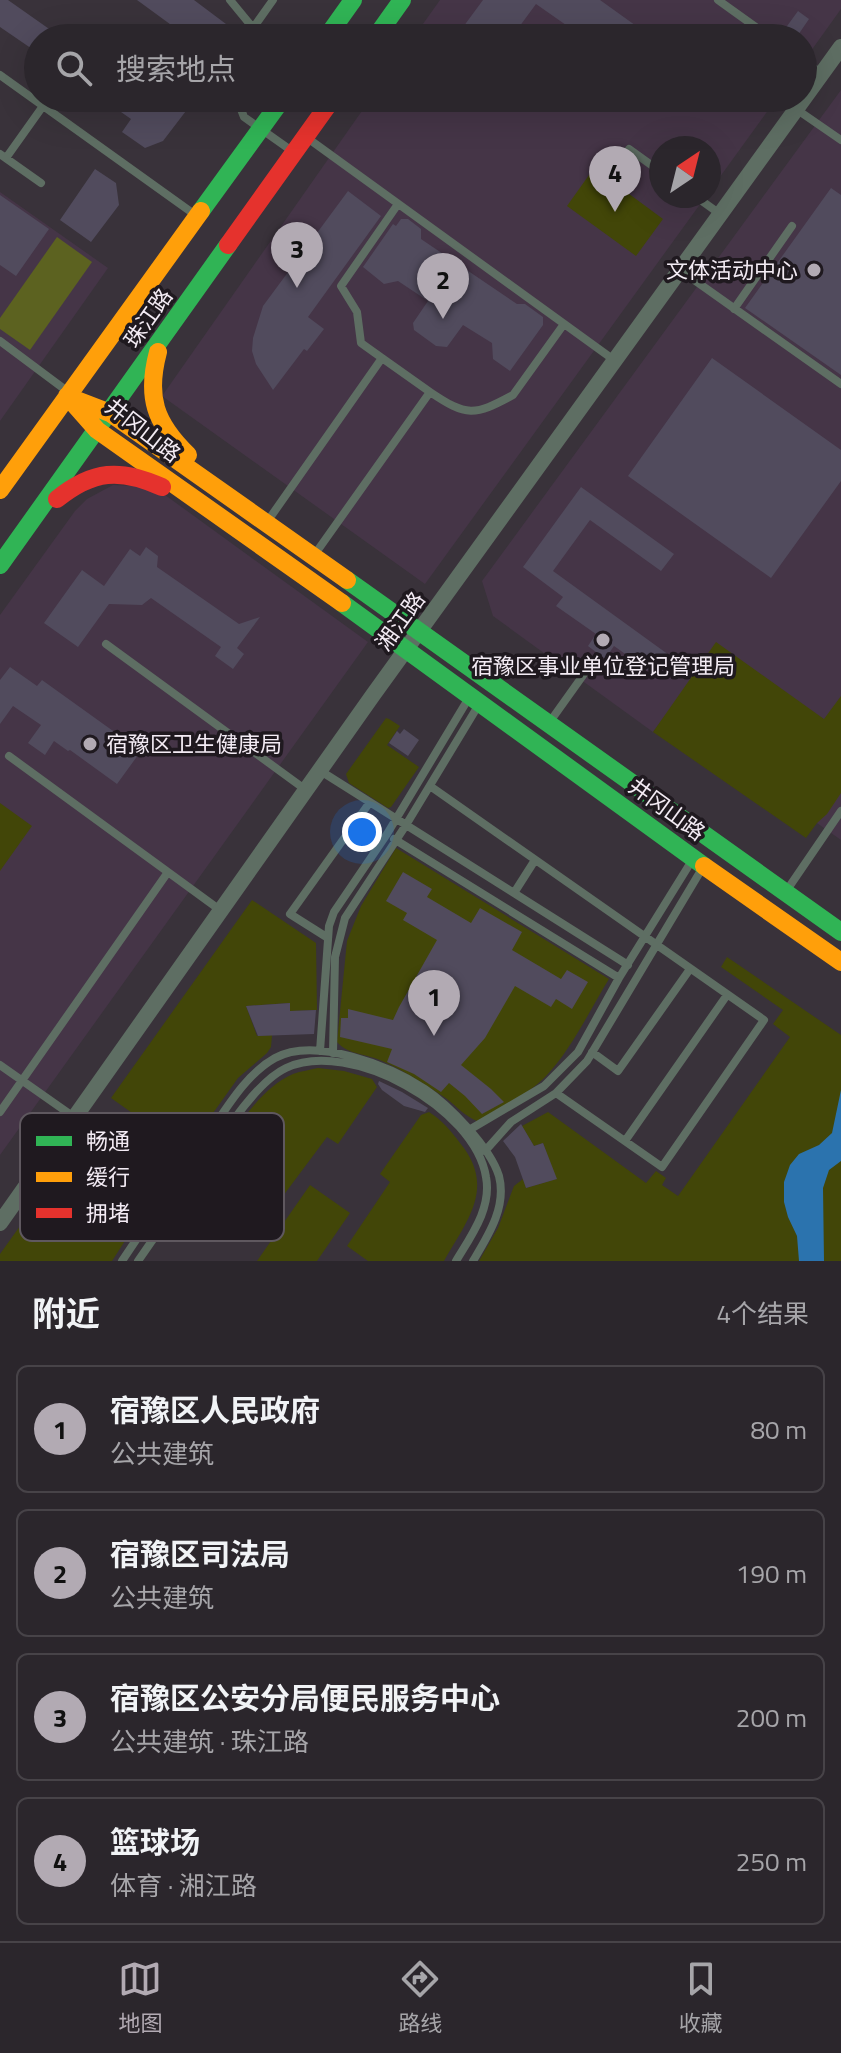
<!DOCTYPE html>
<html lang="zh">
<meta charset="utf-8">
<style>
:root{--surface:#2b262c;--page:#373238;--text:#f1f3f6;--muted:#a6a5a9;--line:#474348;--accent:#b2aab3}
body{margin:0;font-family:"Titillium Web","Noto Sans SC",sans-serif;background:var(--page);color:var(--text)}
.compass{position:absolute;left:649px;top:136px;width:72px;height:72px;border-radius:50%;background:var(--surface);box-shadow:0 8px 32px #0002;rotate:35deg}
.you{position:absolute;left:362px;top:832px;width:28px;height:28px;margin:-20px;border:6px solid #fff;border-radius:50%;background:#1a73e8;box-shadow:0 0 0 12px #1a73e833}
.badge{display:grid;place-items:center;width:52px;height:52px;border-radius:50%;background:var(--accent);color:#111;font-size:26px;font-weight:700}
.pin{position:absolute;translate:-50% -66px;filter:drop-shadow(0 2px 4px #0008)}
.pin::after{content:'';position:absolute;top:42px;width:28px;height:24px;background:inherit;clip-path:polygon(0 0,100% 0,50% 100%)}
.list{margin:0;padding:0;list-style:none}
h2{display:flex;justify-content:space-between;align-items:center;height:104px;margin:0;padding:0 32px;font-size:34px}
h2 small{font-size:26px;font-weight:400;color:var(--muted)}
.list li{display:grid;grid-template-columns:52px 1fr auto;gap:24px;align-items:center;box-sizing:border-box;height:128px;margin:0 16px 16px;padding:0 16px;border:2px solid var(--line);border-radius:12px}
.list b{display:block;font-size:30px;white-space:nowrap}
.list p{margin:0;font-size:26px;white-space:nowrap;color:var(--muted)}
.list em{font-size:26px;font-style:normal;color:var(--muted)}
.icon{flex:none;width:44px;height:44px;fill:none;stroke:currentColor;stroke-width:2;stroke-linecap:round;stroke-linejoin:round}
.map{position:relative;flex:none;width:841px;height:1261px;overflow:hidden}
.search{position:absolute;background:var(--surface);box-shadow:0 8px 32px #0002;left:24px;right:24px;top:24px;height:88px;display:flex;align-items:center;gap:20px;box-sizing:border-box;padding:0 28px;border-radius:44px;color:var(--muted);font-size:30px}
.sheet{height:680px;background:var(--surface)}
nav{display:flex;justify-content:space-around;align-items:center;box-sizing:border-box;height:112px;border-top:2px solid var(--line);background:var(--surface);font-size:22px;color:var(--muted)}
nav a{display:grid;justify-items:center;gap:4px}
nav .on{color:var(--accent)}
.map>svg:first-child{display:block}
.built{fill:#453547}
.green{fill:#424608}
.forest{fill:#5c6220}
.water{fill:#2b73ae}
.building{fill:#514b5d}
.lines{fill:none;stroke-linecap:round;stroke-linejoin:round}
.lane{stroke:#5e6e63;stroke-width:8}
.street{stroke:#5e6e63;stroke-width:16}
.fast{stroke:#30b455;stroke-width:18}
.slow{stroke:#ff9f0a;stroke-width:18}
.jam{stroke:#e5322d;stroke-width:18}
.poi-dot{fill:#b2aab3;stroke:#1f191f;stroke-width:3}
.labels{text-anchor:middle;stroke-width:7;stroke-linejoin:round;paint-order:stroke}
.poi-label{font-size:22px;fill:#f3ebf4;stroke:#1f191f;text-anchor:end}
.street-label{font-size:22px;fill:#f3ebf4;stroke:#1f191f}
.key{fill:#1f191f;stroke:#5f585f;stroke-width:2}
.key-label{font-size:22px;fill:#f3ebf4}
</style>
<div class="map">
<svg width="841" height="1261" viewBox="0 0 841 1261">
<rect width="100%" height="100%" fill="#39323a"/>
<path class="built" d="M440,0H841V9L803,62V38H413Z
M841,90V840L665,716L653,732L493,616L482,581Z
M371,98H777L709,192V148H661V196H706L425,584L162,396Z
M0,192L108,268L0,421Z
M113,485L154,487L368,642L0,1155V615L75,511L87,499Z"/>
<path class="green" d="M594,168L663,219L636,256L567,206Z
M716,642L824,719L841,696V793L827,814L817,823L806,838L653,732Z
M386,718L389,719L400,726L387,745L419,767L391,807L388,808L349,783L346,774Z
M0,803L32,826L0,871Z
M396,848L609,979C589,1011 565,1063 535,1086C518,1100 496,1110 477,1121C465,1116 457,1107 447,1099C431,1088 400,1068 382,1061C368,1054 348,1055 337,1042L347,941L361,906Z
M252,900L316,943L317,1010L290,1011L289,1003L246,1006L257,1036L272,1035L271,1047L267,1053L238,1078L186,1151L111,1098Z
M727,957L841,1035V1261H479L498,1228L514,1186L523,1179L526,1188L556,1179L543,1143L534,1146L522,1126L548,1112L646,1183L656,1171L666,1178L662,1185L678,1196L790,1037L773,1024L783,1010L721,967Z
M318,1068L344,1071L372,1079L377,1087L338,1144L327,1137L280,1200L217,1157C238,1127 259,1089 293,1074C301,1071 310,1070 318,1068Z
M429,1112C442,1120 451,1131 460,1143C496,1187 468,1219 444,1261H368L347,1246L390,1182L380,1174L421,1115Z
M75,1149L150,1202L112,1261H0V1254Z
M310,1185L350,1213L317,1261H257Z"/>
<path class="forest" d="M57,237L92,262L30,350L0,329V318Z"/>
<path class="water" d="M841,1090V1161L829,1170L823,1188L824,1261H799L797,1236L788,1217L784,1202V1182L790,1165L799,1154L819,1145L832,1133Z"/>
<path class="building" d="M0,0H8L62,38H38V53L0,27Z
M137,0H194L234,30L228,38H189Z
M483,0H600L653,38H572L576,32L536,4L511,38H455Z
M798,11L809,19L796,38H790L782,33Z
M101,98H177L189,107L163,141L145,148L122,132L131,119Z
M95,169L116,183L119,205L91,242L60,220Z
M831,188L841,195V375L745,308Z
M348,191L381,216L308,317L324,329L307,351L304,349L273,390L256,364L252,351L253,338L263,306Z
M0,195L49,229L16,276L0,265Z
M401,219H408L421,229V239L517,304H525L543,317V325L510,371L493,359L492,343L463,325L447,347L436,346L414,330L413,323L428,301L398,281L384,284L363,267L393,224L396,226Z
M712,358L841,450V481L771,578L628,476Z
M581,487L674,554L661,571L590,520L553,571L669,655L655,675L614,646L605,659L588,646L596,634L556,606L563,597L523,567Z
M146,547L158,556L157,567L239,624L260,617L237,648L244,654L233,669L215,656L221,647L151,598L142,605L109,604L78,647L44,623L82,570L104,586L130,549L140,556Z
M10,667L37,686L42,680L141,751L117,784L70,750L68,751L54,741L45,755L28,743L41,725L13,706L0,724V680Z
M404,729L419,740L408,756L389,743L397,731L400,734Z
M403,872L432,889L427,897L471,923L480,908L522,932L512,950L561,979L567,970L588,982L572,1009L556,999L551,1007L515,986L485,1038L461,1065L491,1089L504,1102L482,1114L465,1096L449,1083L441,1092L414,1074L387,1062L392,1049L340,1037L341,1018H348V1009L393,1020L399,1007L437,940L403,920L407,913L386,901Z
M290,1003V1011L316,1010L314,1034L258,1036L246,1006Z
M379,1081L402,1092L428,1108L425,1112L404,1106L382,1090L378,1084Z
M521,1124L534,1146L543,1143L557,1179L526,1188L515,1157L503,1141Z"/>
<g class="lines">
<path class="lane" d="M230,0L253,28
M718,0L771,38
M246,38L273,0
M803,60L822,74
M0,75L194,214
M231,98L239,104L244,117L292,151
M796,109L841,140
M306,137L614,360
M629,149L661,172
M0,154L41,183
M6,158L43,106
M695,196L720,214
M680,270L841,384
M734,309L792,226
M0,341L67,391
M382,358L361,343L357,312L341,286L398,204
M430,392C467,417 474,416 513,395L564,324
M267,522L382,358L430,392L315,554
M106,644L306,790
M549,723L594,660
M9,756L220,910
M319,770L628,965
M430,786L764,1020L662,1167L556,1093
M394,839L619,978
M787,890L841,811
M514,893L535,860
M328,938L290,914L370,802
M320,1051L329,926L334,912L387,834L470,696
M592,1052L618,1071L690,969
M333,1053L335,957L345,918L406,825L478,706
M0,1065L74,1117
M0,1112L168,872
M469,1130L544,1086L578,1052L619,978L691,862
M625,1141L727,995
M485,1151L511,1122L556,1093L587,1061L703,867
M122,1261C150,1219 179,1177 208,1135C226,1109 246,1074 275,1058C315,1036 390,1066 425,1089C449,1105 490,1147 499,1176C507,1207 488,1236 473,1261
M138,1261C159,1231 180,1200 200,1170C220,1140 254,1083 286,1068C350,1038 475,1108 486,1177C492,1208 471,1236 456,1261"/>
<path class="street" d="M0,1223L373,695L841,47"/>
<path class="fast" d="M326,38L353,0
M375,38L402,0
M201,211L283,98
M0,565L228,245
M347,580L841,932
M342,603L704,866"/>
<path class="slow" d="M158,352C146,397 155,423 188,455
M67,396L97,430L342,603
M71,398L110,413L347,580
M0,490L201,211
M704,866L841,962"/>
<path class="jam" d="M228,245L333,98
M57,499C93,470 120,468 162,487"/>
</g>
<g class="poi-dot">
<circle cx="814" cy="270" r="8"/>
<circle cx="603" cy="640" r="8"/>
<circle cx="90" cy="744" r="8"/>
</g>
<g class="labels">
<g class="poi-label">
<text x="798" y="278">文体活动中心</text>
<text x="603" y="674" text-anchor="middle">宿豫区事业单位登记管理局</text>
<text x="106" y="752" text-anchor="start">宿豫区卫生健康局</text>
</g>
<g class="street-label">
<text transform="translate(148 318) rotate(-55)" y="8">珠江路</text>
<text transform="translate(143 430) rotate(38)" y="8">井冈山路</text>
<text transform="translate(400 621) rotate(-54)" y="8">湘江路</text>
<text transform="translate(667 809) rotate(36)" y="8">井冈山路</text>
</g>
</g>
<rect x="20" y="1113" width="264" height="128" rx="12" class="key"/>
<rect x="36" y="1136" width="36" height="10" fill="#30b455"/>
<rect x="36" y="1172" width="36" height="10" fill="#ff9f0a"/>
<rect x="36" y="1208" width="36" height="10" fill="#e5322d"/>
<g class="key-label">
<text x="86" y="1149">畅通</text>
<text x="86" y="1185">缓行</text>
<text x="86" y="1221">拥堵</text>
</g>
</svg>
<svg class="compass" viewBox="-18 -18 36 36"><path d="M0-13l5 13h-10z" fill="#e53935"/><path d="M0 13l5-13h-10z" fill="#a6a5a9"/></svg>
<div class="you"></div>
<div class="pin badge" style="left:434px;top:1036px">1</div>
<div class="pin badge" style="left:443px;top:319px">2</div>
<div class="pin badge" style="left:297px;top:288px">3</div>
<div class="pin badge" style="left:615px;top:212px">4</div>
<div class="search"><svg class="icon" aria-label="search" viewBox="0 0 24 24"><circle cx="10" cy="10" r="6"/><path d="M15 15l6 6"/></svg>搜索地点</div>
</div>
<section class="sheet">
<h2>附近<small>4个结果</small></h2>
<ul class="list">
<li><span class="badge">1</span><div><b>宿豫区人民政府</b><p>公共建筑</p></div><em>80 m</em></li>
<li><span class="badge">2</span><div><b>宿豫区司法局</b><p>公共建筑</p></div><em>190 m</em></li>
<li><span class="badge">3</span><div><b>宿豫区公安分局便民服务中心</b><p>公共建筑 · 珠江路</p></div><em>200 m</em></li>
<li><span class="badge">4</span><div><b>篮球场</b><p>体育 · 湘江路</p></div><em>250 m</em></li>
</ul>
</section>
<nav>
<a class="on"><svg class="icon" aria-label="map" viewBox="0 0 24 24"><path d="M3 6l6-2 6 2 6-2v14l-6 2-6-2-6 2zM9 4v14M15 6v14"/></svg>地图</a>
<a><svg class="icon" aria-label="directions" viewBox="0 0 24 24"><path d="M12 3l9 9-9 9-9-9zM9 14v-3h6M13 9l2 2-2 2"/></svg>路线</a>
<a><svg class="icon" aria-label="saved" viewBox="0 0 24 24"><path d="M7 4h10v16l-5-4-5 4z"/></svg>收藏</a>
</nav>
